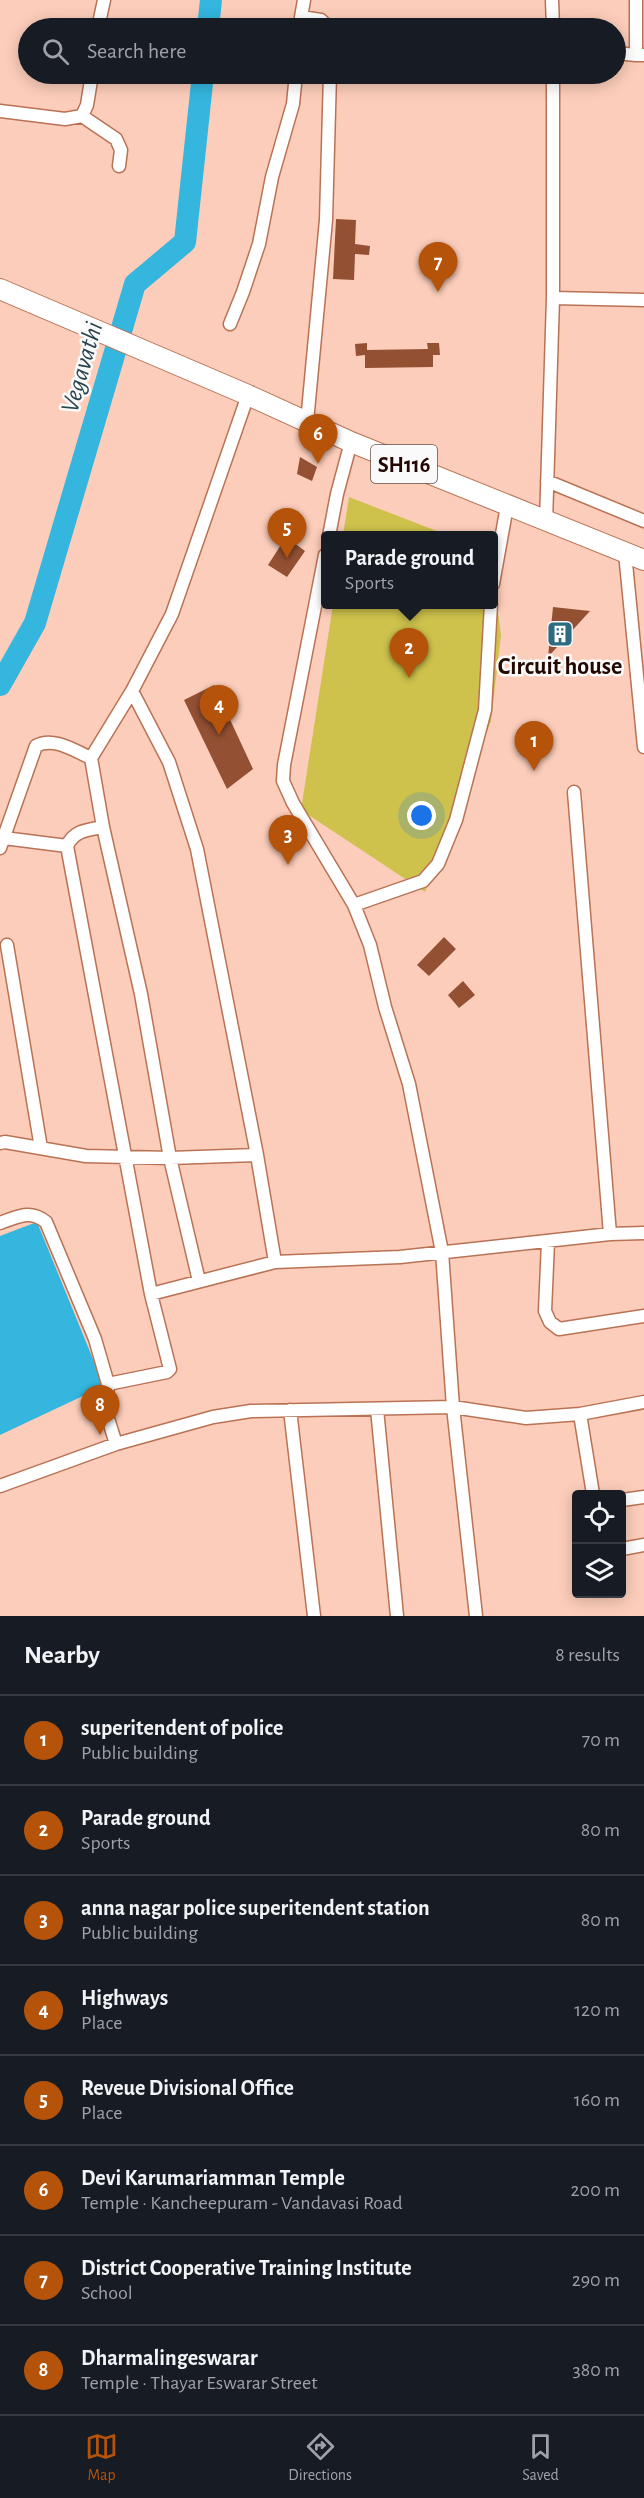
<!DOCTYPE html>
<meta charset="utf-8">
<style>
:root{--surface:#171b24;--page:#20242c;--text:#f1f3f6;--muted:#9ea1a6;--line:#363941;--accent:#b45309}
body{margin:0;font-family:"Alegreya Sans",sans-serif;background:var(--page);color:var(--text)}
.controls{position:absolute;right:18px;bottom:18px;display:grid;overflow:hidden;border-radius:6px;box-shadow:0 3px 15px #0003}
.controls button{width:54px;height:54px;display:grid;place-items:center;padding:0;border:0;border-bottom:2px solid var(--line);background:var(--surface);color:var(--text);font:30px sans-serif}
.you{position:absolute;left:422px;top:816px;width:21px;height:21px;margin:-15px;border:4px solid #fff;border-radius:50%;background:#1a73e8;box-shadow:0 0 0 9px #1a73e833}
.badge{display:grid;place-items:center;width:39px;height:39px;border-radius:50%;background:var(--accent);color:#fff;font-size:20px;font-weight:700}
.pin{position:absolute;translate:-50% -50px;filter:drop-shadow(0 2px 3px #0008)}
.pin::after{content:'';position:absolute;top:32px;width:21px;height:18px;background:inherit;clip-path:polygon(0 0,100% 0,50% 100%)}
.popup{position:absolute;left:321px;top:531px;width:177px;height:78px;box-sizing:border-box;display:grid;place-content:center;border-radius:6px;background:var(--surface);filter:drop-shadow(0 2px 4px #0005);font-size:20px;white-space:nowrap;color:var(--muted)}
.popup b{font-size:22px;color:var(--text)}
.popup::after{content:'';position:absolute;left:50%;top:100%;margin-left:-12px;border:12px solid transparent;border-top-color:var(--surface)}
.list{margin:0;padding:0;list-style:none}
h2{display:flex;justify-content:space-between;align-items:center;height:78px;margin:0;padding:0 24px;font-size:26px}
h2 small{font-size:20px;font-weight:400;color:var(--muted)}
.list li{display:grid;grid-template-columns:39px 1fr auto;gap:18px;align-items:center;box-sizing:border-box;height:90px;padding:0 24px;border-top:2px solid var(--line)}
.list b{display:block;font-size:22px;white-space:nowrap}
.list p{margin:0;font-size:20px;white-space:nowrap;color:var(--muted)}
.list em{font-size:20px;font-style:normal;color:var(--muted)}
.icon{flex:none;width:33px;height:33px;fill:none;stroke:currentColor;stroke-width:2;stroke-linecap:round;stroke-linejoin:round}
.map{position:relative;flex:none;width:644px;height:1616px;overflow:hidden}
.search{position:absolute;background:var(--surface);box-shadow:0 3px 15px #0003;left:18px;right:18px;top:18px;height:66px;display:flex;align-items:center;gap:15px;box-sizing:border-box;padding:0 21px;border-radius:33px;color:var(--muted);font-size:22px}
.sheet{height:798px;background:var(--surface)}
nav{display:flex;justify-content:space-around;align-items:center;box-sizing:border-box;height:84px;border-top:2px solid var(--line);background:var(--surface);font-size:16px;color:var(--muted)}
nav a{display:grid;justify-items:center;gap:3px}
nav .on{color:var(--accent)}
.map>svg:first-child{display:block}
.green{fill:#cec24c}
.water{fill:#34b6de}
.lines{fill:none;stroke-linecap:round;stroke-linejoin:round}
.river{stroke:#34b6de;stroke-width:22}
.building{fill:#935033}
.minor-casing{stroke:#b97254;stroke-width:15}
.primary-casing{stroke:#b97254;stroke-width:22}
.minor{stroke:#fff;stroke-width:12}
.primary{stroke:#fff;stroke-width:20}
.labels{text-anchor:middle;stroke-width:5;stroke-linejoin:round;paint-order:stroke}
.shield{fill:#fafafa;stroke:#64514c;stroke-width:1.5}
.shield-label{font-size:22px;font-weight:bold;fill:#230801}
.poi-label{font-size:24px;font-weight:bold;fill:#230801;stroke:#fafafa}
.water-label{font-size:26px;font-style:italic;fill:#29444d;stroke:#fafafa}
</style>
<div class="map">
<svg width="644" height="1616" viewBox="0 0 644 1616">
<rect width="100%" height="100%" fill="#fccdba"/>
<path class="green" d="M349,497L447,535H343Z
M493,574L501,635L491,721L425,892L301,810L333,605L493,604Z"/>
<path class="water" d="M37,1222L104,1386L0,1435V1236Z"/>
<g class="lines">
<path class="river" d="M208,28L211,0
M0,685L35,623L135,284L185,242L203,74"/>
</g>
<path class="building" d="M336,219L356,220L355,244L370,246L369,255L355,254L354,280L333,279Z
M367,343V350L428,349L427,343H439L440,355H433V367L365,368V355L356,356L355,344Z
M300,457L317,467L312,481L297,474Z
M286,537L305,551L287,577L268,565Z
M553,607L590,611L548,657Z
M214,685L253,769L227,789L184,700Z
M444,937L456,949L429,976L417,965Z
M463,981L475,995L459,1008L448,995Z"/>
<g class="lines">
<defs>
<path id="minor" d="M304,0L301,17L321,20L329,28
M552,0L553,28
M636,0V55H644
M98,28L104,0
M616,53L636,55
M0,111L65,119L82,116L87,105L92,74
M82,116L116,139L121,150L119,166
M553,298L644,300
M230,324L243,292L259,244L272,177L293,104L296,74
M248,395L172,614L132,691L169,762L197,849L257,1155L275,1262
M307,422L326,220L330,74
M547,481L644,521
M546,522L553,298V74
M329,536L337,494L351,442
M625,553L644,747
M325,555L284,765L283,781L293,803L354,905L370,945L385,1007L409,1084L442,1252L453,1407L476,1616
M493,584L507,506
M132,691L91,758L103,827L141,994L170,1158L199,1281
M574,792L610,1234
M103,827C88,830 74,830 67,846L151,1294
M4,838L67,846
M0,848L36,746C53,736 75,751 91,758
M354,905L423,881L438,864L456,820L485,710L491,604
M7,945L41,1148
M0,1143L5,1142L86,1156L170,1158L257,1155
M0,1223C17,1217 30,1209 46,1222L95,1339L108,1384L106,1412L116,1444
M548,1242L545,1311L550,1322L559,1329L644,1316
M108,1384L167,1372L170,1369L151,1294L275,1262L400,1257L610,1234L644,1233
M377,1409L397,1616
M290,1410L314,1616
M580,1414L593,1494
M0,1486L116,1444L213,1417L251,1411L453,1407L526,1418L580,1414L644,1402
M622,1500L644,1497
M622,1549L644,1545"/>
<path id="primary" d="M0,289L248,395L351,442L644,560"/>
</defs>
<use href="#minor" class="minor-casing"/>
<use href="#primary" class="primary-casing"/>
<use href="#minor" class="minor"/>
<use href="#primary" class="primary"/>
</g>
<defs>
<symbol id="building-square" viewBox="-11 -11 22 22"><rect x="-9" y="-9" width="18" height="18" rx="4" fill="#2c6b80" stroke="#fafafa"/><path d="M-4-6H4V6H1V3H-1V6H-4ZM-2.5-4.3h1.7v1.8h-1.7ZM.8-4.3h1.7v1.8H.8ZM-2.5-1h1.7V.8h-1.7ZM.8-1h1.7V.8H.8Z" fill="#fff"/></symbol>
</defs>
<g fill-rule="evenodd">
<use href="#building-square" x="545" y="619" width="30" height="30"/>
</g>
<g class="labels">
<rect class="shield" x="371" y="445" width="66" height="38" rx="4.5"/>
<g class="shield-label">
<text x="404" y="472">SH116</text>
</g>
<g class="poi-label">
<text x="560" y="674">Circuit house</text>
</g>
<g class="water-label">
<text transform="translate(81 367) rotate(-74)" y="9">Vegavathi</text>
</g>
</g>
</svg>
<div class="controls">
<button><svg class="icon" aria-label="locate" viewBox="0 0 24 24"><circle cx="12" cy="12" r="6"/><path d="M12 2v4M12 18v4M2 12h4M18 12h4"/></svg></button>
<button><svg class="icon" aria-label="layers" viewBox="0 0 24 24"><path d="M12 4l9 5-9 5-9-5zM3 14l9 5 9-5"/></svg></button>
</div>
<div class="you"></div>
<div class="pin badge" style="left:534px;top:771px">1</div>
<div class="pin badge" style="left:409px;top:678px">2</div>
<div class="popup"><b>Parade ground</b>Sports</div>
<div class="pin badge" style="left:288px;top:865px">3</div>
<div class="pin badge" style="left:219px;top:735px">4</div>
<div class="pin badge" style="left:287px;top:558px">5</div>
<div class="pin badge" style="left:318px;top:464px">6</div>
<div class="pin badge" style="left:438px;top:292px">7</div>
<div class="pin badge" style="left:100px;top:1435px">8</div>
<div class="search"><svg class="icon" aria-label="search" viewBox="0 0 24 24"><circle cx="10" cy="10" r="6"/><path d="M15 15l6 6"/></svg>Search here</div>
</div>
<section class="sheet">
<h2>Nearby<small>8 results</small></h2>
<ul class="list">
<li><span class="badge">1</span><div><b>superitendent of police</b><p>Public building</p></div><em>70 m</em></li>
<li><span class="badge">2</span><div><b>Parade ground</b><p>Sports</p></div><em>80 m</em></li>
<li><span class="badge">3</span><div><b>anna nagar police superitendent station</b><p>Public building</p></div><em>80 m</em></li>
<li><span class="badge">4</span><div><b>Highways</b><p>Place</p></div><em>120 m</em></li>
<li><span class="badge">5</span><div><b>Reveue Divisional Office</b><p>Place</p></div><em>160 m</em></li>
<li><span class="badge">6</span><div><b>Devi Karumariamman Temple</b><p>Temple · Kancheepuram - Vandavasi Road</p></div><em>200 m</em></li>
<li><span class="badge">7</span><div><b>District Cooperative Training Institute</b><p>School</p></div><em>290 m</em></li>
<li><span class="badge">8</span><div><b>Dharmalingeswarar</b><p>Temple · Thayar Eswarar Street</p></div><em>380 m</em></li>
</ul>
</section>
<nav>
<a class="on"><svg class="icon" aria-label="map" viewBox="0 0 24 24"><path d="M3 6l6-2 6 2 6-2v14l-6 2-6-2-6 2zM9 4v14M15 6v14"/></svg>Map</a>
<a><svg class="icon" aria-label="directions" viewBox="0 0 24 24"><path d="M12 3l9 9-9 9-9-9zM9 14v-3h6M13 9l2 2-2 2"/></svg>Directions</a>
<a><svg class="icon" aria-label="saved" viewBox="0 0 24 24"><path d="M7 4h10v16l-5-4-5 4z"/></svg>Saved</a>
</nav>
